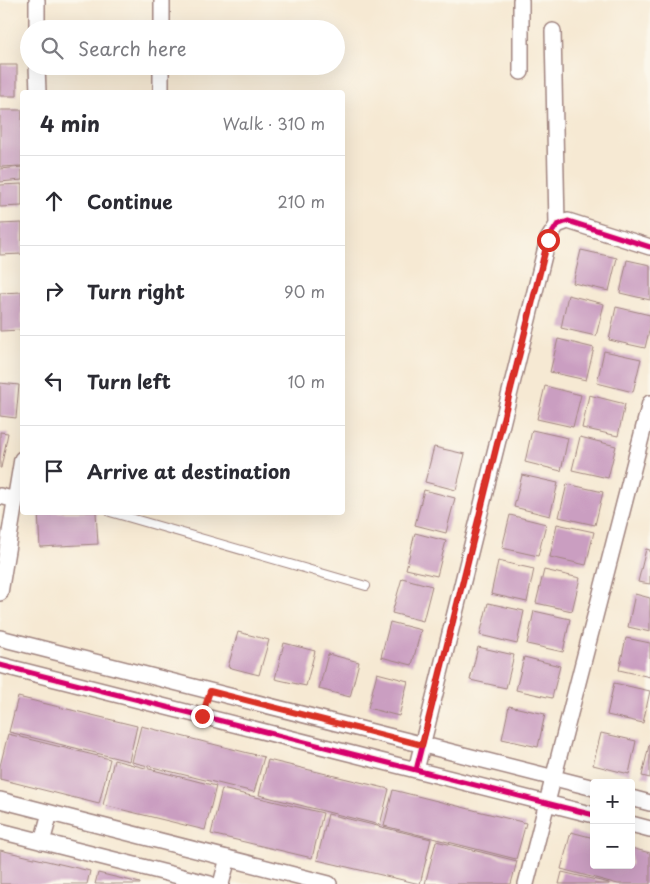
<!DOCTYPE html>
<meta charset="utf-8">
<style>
:root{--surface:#fff;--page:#f2f2f3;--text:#2b2b33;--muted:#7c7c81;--line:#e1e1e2}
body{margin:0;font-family:"Playpen Sans",sans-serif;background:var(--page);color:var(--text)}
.controls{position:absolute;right:15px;bottom:15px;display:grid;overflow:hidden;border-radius:5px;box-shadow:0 5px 20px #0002}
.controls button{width:45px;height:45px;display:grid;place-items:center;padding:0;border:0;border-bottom:1px solid var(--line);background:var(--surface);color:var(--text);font:25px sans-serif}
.stop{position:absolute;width:15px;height:15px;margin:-11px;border:4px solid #d93025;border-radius:50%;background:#fff}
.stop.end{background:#d93025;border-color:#fff;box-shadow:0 1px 5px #0008}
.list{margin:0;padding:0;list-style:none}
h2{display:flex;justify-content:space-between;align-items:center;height:65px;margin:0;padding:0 20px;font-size:21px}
h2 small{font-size:16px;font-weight:400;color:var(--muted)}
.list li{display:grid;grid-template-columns:32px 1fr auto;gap:15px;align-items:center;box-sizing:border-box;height:90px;padding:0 20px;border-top:1px solid var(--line)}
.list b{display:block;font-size:19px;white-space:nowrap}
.list em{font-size:16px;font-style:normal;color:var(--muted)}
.icon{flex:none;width:28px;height:28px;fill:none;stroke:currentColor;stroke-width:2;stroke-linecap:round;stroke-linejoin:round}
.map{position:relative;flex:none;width:650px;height:884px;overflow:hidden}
.search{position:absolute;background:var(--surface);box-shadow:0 5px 20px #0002;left:20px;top:20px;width:325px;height:55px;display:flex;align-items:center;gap:12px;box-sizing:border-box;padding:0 18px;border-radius:28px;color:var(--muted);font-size:19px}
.panel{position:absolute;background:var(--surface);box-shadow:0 5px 20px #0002;left:20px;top:90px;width:325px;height:425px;border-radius:5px}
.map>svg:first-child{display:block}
.building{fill:#ca9ec1}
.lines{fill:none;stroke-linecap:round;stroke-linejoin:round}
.lane-casing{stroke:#a0847f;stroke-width:10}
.street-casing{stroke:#a0847f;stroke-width:18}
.lane{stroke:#fff;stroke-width:8}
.street{stroke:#fff;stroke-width:15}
.cycleway-casing{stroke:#fbf7ec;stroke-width:8}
.cycleway{stroke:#d6006c;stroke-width:5}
.route{stroke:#d93025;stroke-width:6}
</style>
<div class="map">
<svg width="650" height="884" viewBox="0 0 650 884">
<rect width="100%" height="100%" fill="#fbf7ec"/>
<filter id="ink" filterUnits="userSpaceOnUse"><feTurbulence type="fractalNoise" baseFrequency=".02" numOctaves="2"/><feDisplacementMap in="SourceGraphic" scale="10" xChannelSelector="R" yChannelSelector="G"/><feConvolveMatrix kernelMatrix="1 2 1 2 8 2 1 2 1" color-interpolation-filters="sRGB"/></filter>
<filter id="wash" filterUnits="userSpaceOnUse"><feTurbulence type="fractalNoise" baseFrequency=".0096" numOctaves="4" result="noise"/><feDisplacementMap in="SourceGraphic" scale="20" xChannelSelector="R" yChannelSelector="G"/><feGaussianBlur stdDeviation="1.12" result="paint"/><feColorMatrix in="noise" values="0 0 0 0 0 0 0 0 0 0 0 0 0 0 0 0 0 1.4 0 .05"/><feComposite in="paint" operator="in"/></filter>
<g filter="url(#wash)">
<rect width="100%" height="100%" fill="#f6e9d3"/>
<g id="blocks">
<path class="building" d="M0,65H17V96H0Z
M0,110H22V166L0,167Z
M22,167V180L0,182V169Z
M22,184V206L0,207V185Z
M22,223V254L0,255V224Z
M581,250L617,258L609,291L573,283Z
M627,260L650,265V300L620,293Z
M22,292V330L0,331V293Z
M568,295L604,304L596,336L561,328Z
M616,307L650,315V327L645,348L609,340Z
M558,339L594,348L586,380L550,372Z
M604,351L641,359L633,392L597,383Z
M0,383L19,385L16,418L0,416Z
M545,386L581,395L573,427L537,419Z
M589,395L625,404L618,436L582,428Z
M532,430L568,438L561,471L525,462Z
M0,432L8,433L1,468H0Z
M580,437L616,446L608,478L572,470Z
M434,447L465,454L456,490L425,482Z
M522,475L558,483L550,516L514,507Z
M567,484L603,492L595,525L559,517Z
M424,490L455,498L446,533L415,525Z
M38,512H96L98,544L40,547Z
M510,515L546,524L538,556L502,548Z
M557,524L594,532L586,565L550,557Z
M415,533L446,541L437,576L406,569Z
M646,549L650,550V584L638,582Z
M498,561L534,569L527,602L491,594Z
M544,570L580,578L572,611L536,603Z
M402,578L432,586L423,621L392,613Z
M635,594L650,598V632L628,627Z
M488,603L524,611L517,644L480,635Z
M534,611L570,619L563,652L527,644Z
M390,622L421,630L412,665L381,657Z
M238,632L269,640L259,675L228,667Z
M626,638L650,643V677L619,670Z
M284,643L315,651L306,686L275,679Z
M478,647L514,655L506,688L470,680Z
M328,654L359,662L350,697L319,689Z
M524,657L560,666L552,698L516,690Z
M377,673L408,681L399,716L368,708Z
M614,683L650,691L643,723L607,715Z
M18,697L137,726L129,761L9,732Z
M509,706L545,714L538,747L502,739Z
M141,726L264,757L254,792L132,762Z
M601,733L636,741L629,774L593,765Z
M8,734L110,759L99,804L0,779V766Z
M649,745H650V778L642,776Z
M114,760L216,786L205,830L103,805Z
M268,760L389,789L380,825L259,795Z
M222,789L323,813L312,858L211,834Z
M393,790L526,823L516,859L384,826Z
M328,814L431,839L420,884L317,860Z
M571,832L594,838V865H631V848L650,853V884H618L561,869Z
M436,841L517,861L511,884H425Z
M0,850L90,871L87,884H0Z
M562,872L609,883V884H559Z
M98,873L140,883V884H95Z"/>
</g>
</g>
<g filter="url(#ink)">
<use href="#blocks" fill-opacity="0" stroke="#a0847f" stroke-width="1"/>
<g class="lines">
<defs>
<path id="lane" d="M110,512L366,586"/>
<path id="street" d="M37,0V29
M521,0V72
M162,29V0
M553,31L557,225
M37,66L38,92
M161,92V66
M0,496L16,500
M0,593L22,459
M0,638L594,788
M0,665L594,815
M416,770L548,239L557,225L568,221L650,247
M631,798L650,803
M0,800L329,884
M631,824L650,829
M0,831L210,884
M42,842L50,813
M221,884L228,858
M526,884L650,403"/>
</defs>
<use href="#lane" class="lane-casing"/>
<use href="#street" class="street-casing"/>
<use href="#lane" class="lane"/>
<use href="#street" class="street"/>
<defs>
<path id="cycleway" d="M0,665L594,815
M416,770L548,239L557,225L568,221L650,247"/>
</defs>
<use href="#cycleway" class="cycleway-casing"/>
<use href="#cycleway" class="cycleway"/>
</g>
</g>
<g class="lines" filter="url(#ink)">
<path class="route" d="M202,716L210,691L422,745L548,240"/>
</g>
</svg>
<div class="controls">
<button>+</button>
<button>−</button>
</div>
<div class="stop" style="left:548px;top:240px"></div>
<div class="stop end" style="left:202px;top:716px"></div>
<div class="search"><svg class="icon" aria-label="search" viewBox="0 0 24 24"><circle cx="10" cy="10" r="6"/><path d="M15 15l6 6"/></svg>Search here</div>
<section class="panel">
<h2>4 min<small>Walk · 310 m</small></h2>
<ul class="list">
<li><svg class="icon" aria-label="ahead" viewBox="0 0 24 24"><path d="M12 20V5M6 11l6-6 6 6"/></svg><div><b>Continue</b></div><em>210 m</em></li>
<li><svg class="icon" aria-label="right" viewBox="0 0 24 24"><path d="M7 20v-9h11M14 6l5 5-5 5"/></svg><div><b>Turn right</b></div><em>90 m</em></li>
<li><svg class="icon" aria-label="left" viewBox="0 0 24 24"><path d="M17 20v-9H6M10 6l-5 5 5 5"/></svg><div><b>Turn left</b></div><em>10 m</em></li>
<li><svg class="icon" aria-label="arrive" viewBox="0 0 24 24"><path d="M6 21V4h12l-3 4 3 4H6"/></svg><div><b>Arrive at destination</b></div></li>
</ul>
</section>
</div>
